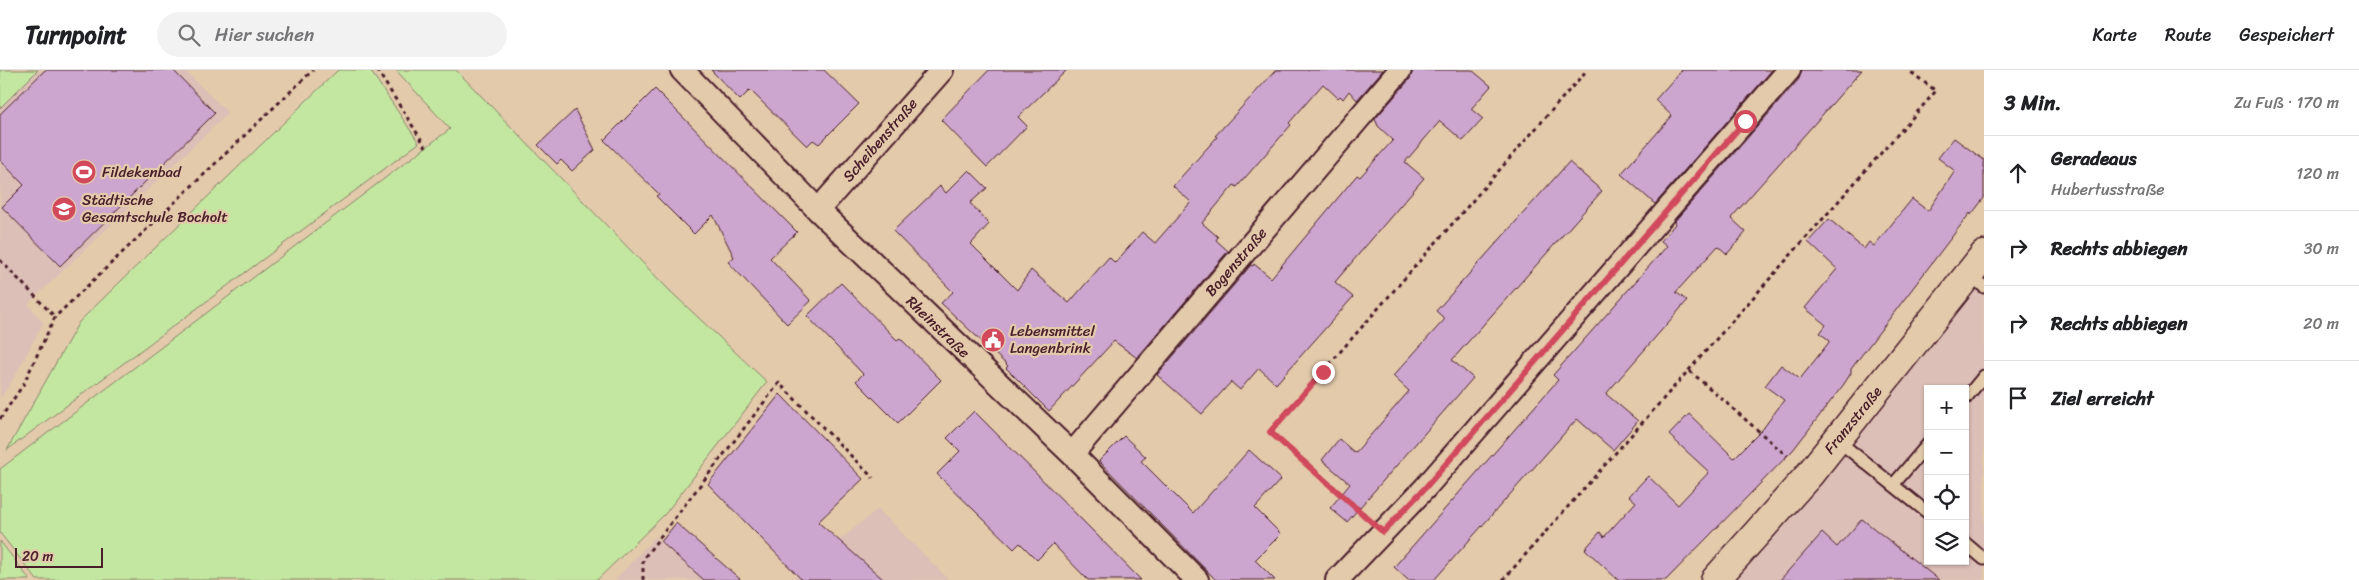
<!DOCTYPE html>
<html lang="de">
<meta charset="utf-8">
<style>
:root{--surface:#fff;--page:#f2f2f2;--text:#202124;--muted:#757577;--line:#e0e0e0}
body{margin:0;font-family:Sriracha,sans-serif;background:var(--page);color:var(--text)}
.controls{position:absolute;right:15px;bottom:15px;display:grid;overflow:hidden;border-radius:0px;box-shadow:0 1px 4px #0004}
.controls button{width:45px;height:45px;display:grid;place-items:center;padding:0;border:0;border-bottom:1px solid var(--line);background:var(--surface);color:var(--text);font:25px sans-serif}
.scale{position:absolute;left:15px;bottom:12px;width:88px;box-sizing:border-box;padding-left:5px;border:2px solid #4a1f2b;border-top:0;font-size:14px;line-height:18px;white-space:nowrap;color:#4a1f2b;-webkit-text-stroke:4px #e3caab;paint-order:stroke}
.stop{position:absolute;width:15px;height:15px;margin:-11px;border:4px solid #d1495b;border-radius:50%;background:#fff}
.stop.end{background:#d1495b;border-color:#fff;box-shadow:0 1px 5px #0008}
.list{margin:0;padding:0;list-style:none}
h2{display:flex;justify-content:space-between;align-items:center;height:65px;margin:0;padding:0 20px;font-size:21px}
h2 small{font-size:16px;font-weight:400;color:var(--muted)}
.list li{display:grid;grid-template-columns:32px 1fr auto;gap:15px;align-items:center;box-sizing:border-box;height:75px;padding:0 20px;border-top:1px solid var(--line)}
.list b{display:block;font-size:19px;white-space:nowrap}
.list p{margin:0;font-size:16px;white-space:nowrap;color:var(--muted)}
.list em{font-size:16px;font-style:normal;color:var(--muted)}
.icon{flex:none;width:28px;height:28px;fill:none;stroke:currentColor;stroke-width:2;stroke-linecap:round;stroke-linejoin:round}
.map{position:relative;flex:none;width:1984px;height:510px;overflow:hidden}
header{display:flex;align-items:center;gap:30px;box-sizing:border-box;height:70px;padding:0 25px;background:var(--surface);border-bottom:1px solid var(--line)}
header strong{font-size:24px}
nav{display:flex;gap:28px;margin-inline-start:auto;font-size:18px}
.search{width:350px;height:45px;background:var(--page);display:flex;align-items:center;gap:12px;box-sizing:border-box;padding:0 18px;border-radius:28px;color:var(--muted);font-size:19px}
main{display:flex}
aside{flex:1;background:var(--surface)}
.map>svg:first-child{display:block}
.built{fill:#dcbfb6;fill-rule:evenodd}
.green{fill:#c3e7a1;stroke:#868366}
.building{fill:#cca6ce;stroke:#4a1f2b}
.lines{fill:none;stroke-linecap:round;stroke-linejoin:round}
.lane-casing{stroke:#4a1f2b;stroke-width:15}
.street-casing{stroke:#4a1f2b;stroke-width:26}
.secondary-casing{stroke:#4a1f2b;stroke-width:31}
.path{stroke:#4a1f2b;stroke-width:3;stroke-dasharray:4 4;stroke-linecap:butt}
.lane{stroke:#e3caab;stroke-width:11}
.street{stroke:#e3caab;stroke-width:22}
.secondary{stroke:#e3caab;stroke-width:28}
.route{stroke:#d1495b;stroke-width:6}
.labels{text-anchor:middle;stroke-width:4.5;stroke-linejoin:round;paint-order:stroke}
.street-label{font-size:15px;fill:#4a1f2b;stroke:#e3caab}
.poi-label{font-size:15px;fill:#4a1f2b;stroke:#e3caab;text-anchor:start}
</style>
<header>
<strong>Turnpoint</strong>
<div class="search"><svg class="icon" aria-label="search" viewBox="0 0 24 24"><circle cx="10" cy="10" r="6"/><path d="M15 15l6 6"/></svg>Hier suchen</div>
<nav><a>Karte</a><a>Route</a><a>Gespeichert</a></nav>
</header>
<main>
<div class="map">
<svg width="1984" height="510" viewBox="0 0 1984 510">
<rect width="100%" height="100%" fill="#e3caab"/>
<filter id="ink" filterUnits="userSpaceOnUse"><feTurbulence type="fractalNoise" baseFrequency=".02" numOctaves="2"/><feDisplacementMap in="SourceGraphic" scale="10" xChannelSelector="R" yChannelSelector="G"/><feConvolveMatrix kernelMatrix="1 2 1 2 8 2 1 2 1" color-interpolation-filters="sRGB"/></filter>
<g filter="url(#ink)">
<path class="built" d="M0,0H184L228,43L28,234L43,253L14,308L0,328Z
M1984,192V510H1720ZM1928,319H1965V491H1928Z
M878,439L949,510H791Z
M655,467L705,510H615Z"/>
<path class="green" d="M0,0H38L0,38Z
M338,0H370L419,73L7,380L79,252Z
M396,0H456L670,221L767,312L665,444L597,510H37L0,463V399L450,59Z
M0,471L30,510H0Z"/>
<path class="building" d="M45,0H173L215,43L60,196L2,137L24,115L0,90V44Z
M711,0H824L859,34L819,74L813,70L807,76L750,20L740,30Z
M989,0H1067L1018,47L1027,56L987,97L941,50Z
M1276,0H1383L1357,30L1349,21L1343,29L1340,26L1338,28L1323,14L1289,53L1291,55L1237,117L1234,115L1202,153L1218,167L1216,170L1228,181L1137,288L1114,271L1049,341L1006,298L1008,296L941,233L953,222L893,161L940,116L946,123L969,100L987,118L970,133L989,154L971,174L1017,220L1031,200L1069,233L1109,187L1115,193L1142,162L1155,173L1191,132L1173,116L1217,67L1215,66Z
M1413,0H1472L1491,16L1471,39L1483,49L1463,71L1440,51L1405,92L1424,108L1335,212L1353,227L1276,314L1259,298L1240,320L1231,312L1202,344L1157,305L1251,195L1253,196L1254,194L1271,208L1357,105L1360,107L1393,70L1378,56L1375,49L1410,9Z
M1682,0H1772L1655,134L1621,104L1672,46L1655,30Z
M1802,0H1862L1731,148L1746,162L1727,184L1718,176L1676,222L1687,231L1606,324L1638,351L1613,380L1577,349L1434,510H1408L1394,497L1558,310L1553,305L1667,176L1661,171L1675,154L1674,152L1799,9Z
M655,19L797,162L770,188L811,231L787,254L728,192L734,187L713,145L694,164L656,126L659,124L604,70Z
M575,40L595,80L572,101L561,90L557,94L538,75Z
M1954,68L1984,90V128L1971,145L1970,143L1906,227L1851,299V303L1844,314L1793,380L1666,510H1618L1585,479L1600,462L1604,467L1636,432L1629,426L1648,406L1678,435L1709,402L1669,365L1689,344L1734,388L1762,360L1784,330L1765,316L1781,295L1800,309L1830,271L1820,263L1826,255L1805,238L1837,199L1808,172L1829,149L1864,179L1869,172L1874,176L1912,129L1928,141L1955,101L1938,88Z
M1569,92L1602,121L1452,290L1473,308L1347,452L1330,438L1350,414L1322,390L1339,369L1355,383L1409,321L1393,306L1445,249L1436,241Z
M841,213L897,270L900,268L941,310L898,353L856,311L863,304L807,246Z
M780,324L863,409L818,452L884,510H802L708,414Z
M974,341L1091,459L1141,510H1088L1053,474L1037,490L1020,473L1014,479L937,404L960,381L947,368Z
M1124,366L1146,387L1141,391L1193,443L1249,380L1281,409L1255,438L1281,464L1255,490L1275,510H1216L1099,391Z
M1862,449L1939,510H1780L1822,463L1837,477Z
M676,453L741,510H704L661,472Z"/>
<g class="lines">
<defs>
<path id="lane" d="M1970,204L1984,217
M1965,329L1984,306
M1837,370L1928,443
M1893,415L1928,374
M1965,473L1984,489"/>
<path id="street" d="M682,0L818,140L1072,384L1197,510
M818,140L942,0
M1072,384L1400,0
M1337,510L1425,418L1789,0"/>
<path id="secondary" d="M1715,510L1809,405L1984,185"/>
</defs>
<use href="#lane" class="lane-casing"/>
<use href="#street" class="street-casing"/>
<use href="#secondary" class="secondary-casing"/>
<path class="path" d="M377,0L426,77
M0,190L55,247
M1690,301L1787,386
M0,349L23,315L55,247L313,0
M1365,445L1270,362L1587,0
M643,510V489L779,313L873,408
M1503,510L1936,21L1908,0"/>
<use href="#lane" class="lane"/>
<use href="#street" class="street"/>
<use href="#secondary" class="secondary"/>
</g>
</g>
<g class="lines" filter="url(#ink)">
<path class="route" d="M1323,302L1270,362L1383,462L1425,418L1745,51"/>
</g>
<defs>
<symbol id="stadium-disc" viewBox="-11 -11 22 22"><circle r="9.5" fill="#d1495b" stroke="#e3caab"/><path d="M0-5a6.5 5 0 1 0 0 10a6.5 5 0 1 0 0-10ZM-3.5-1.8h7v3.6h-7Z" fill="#fff"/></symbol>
<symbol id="school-disc" viewBox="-11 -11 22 22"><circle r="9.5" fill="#d1495b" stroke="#e3caab"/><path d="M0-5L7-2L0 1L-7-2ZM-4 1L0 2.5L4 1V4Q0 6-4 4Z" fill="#fff"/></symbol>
<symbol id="civic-disc" viewBox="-11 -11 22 22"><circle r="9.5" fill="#d1495b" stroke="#e3caab"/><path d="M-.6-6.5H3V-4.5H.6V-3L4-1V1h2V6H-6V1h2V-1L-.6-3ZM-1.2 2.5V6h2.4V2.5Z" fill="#fff"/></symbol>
</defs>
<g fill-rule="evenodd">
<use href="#stadium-disc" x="70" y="88" width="28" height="28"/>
<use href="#school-disc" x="50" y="125" width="28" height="28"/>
<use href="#civic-disc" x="979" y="256" width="28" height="28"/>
</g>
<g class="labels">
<g class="street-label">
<text transform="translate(880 70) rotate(-49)" y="5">Scheibenstraße</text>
<text transform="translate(1236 192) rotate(-49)" y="5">Bogenstraße</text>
<text transform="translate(938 257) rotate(44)" y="5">Rheinstraße</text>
<text transform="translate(1853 350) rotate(-51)" y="5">Franzstraße</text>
</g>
<g class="poi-label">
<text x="102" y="107">Fildekenbad</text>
<text x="82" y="135">Städtische<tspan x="82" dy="17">Gesamtschule Bocholt</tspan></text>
<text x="1010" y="266">Lebensmittel<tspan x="1010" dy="17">Langenbrink</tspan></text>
</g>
</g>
</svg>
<div class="controls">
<button>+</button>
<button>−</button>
<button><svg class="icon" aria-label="locate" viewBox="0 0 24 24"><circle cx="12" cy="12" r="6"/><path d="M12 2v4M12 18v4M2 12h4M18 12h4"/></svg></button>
<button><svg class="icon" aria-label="layers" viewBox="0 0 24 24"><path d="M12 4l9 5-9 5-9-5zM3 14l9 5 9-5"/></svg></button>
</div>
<div class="scale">20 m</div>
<div class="stop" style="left:1745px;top:51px"></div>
<div class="stop end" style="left:1323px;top:302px"></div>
</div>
<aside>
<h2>3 Min.<small>Zu Fuß · 170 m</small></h2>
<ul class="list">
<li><svg class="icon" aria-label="ahead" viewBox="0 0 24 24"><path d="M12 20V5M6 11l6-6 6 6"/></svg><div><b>Geradeaus</b><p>Hubertusstraße</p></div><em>120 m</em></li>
<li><svg class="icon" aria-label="right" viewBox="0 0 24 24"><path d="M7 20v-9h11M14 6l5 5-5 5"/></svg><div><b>Rechts abbiegen</b></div><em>30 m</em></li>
<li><svg class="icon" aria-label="right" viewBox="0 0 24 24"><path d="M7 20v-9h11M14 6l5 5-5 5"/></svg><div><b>Rechts abbiegen</b></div><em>20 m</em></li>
<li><svg class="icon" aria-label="arrive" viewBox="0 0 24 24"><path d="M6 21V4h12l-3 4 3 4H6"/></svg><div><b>Ziel erreicht</b></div></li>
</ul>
</aside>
</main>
